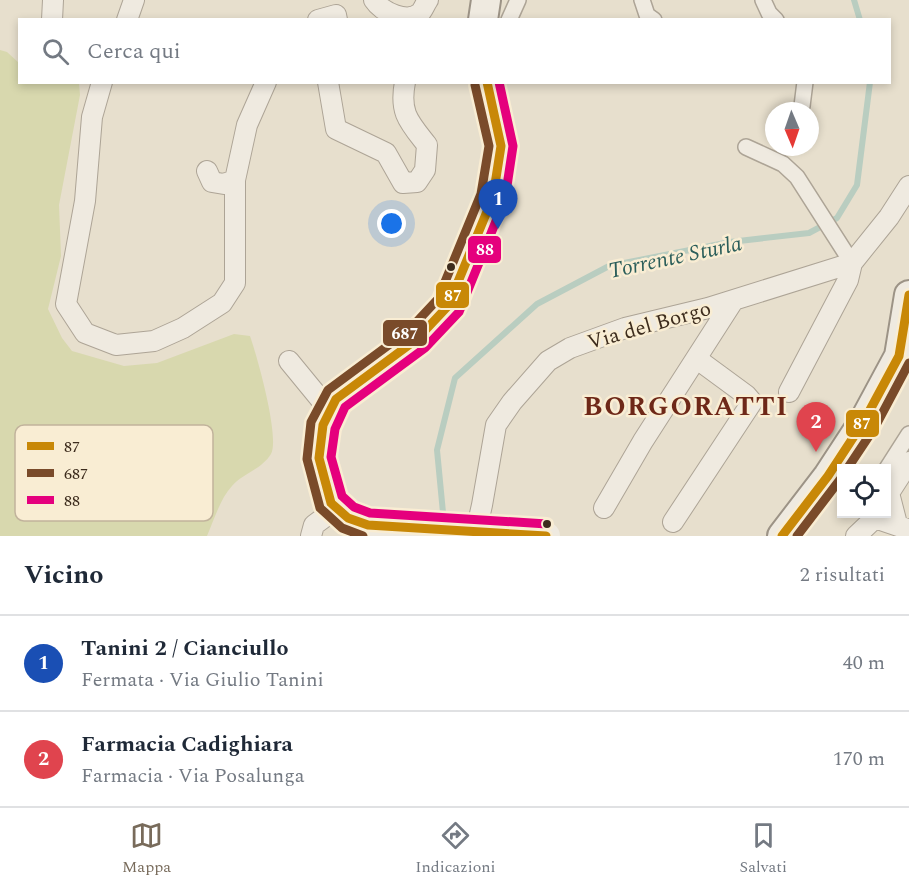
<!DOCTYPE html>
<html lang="it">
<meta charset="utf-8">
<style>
:root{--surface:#fff;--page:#f6f6f7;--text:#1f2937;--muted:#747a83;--line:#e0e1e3;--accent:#786b5b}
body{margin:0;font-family:Spectral,serif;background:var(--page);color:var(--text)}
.controls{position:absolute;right:18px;bottom:18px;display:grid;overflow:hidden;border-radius:0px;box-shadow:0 3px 9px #0003}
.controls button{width:54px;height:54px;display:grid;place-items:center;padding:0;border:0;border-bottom:2px solid var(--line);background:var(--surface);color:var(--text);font:30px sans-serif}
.compass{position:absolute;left:765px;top:102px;width:54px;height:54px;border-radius:50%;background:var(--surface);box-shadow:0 3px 9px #0003;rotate:178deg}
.you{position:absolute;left:392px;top:224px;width:21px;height:21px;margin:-15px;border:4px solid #fff;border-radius:50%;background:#1a73e8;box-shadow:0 0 0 9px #1a73e833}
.badge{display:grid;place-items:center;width:39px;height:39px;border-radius:50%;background:var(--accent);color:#fff;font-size:20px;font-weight:700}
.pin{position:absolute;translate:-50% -50px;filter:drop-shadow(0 2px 3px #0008)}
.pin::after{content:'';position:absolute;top:32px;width:21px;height:18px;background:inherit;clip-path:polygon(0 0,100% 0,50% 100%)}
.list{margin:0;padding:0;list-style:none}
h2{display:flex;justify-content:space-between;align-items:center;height:78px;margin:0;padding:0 24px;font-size:26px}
h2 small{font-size:20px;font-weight:400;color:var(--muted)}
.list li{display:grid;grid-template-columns:39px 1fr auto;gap:18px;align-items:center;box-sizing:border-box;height:96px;padding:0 24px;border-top:2px solid var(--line)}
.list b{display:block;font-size:22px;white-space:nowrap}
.list p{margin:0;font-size:20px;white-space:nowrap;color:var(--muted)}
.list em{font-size:20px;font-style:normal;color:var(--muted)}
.icon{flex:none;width:33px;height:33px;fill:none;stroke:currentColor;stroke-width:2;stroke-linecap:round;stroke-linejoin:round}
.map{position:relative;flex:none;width:909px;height:536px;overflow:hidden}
.search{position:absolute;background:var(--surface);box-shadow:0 3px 9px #0003;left:18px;right:18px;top:18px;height:66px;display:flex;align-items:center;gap:15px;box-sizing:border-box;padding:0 21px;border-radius:0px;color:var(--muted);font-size:22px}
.sheet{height:270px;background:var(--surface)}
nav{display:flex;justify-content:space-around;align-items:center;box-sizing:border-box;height:84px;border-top:2px solid var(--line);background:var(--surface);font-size:16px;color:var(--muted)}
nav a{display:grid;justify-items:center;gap:3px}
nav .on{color:var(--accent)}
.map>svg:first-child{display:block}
.green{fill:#d8d8ae}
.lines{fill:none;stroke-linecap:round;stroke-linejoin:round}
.stream{stroke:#b9cdc0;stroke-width:6}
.pedestrian-casing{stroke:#ada496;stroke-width:18}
.minor-casing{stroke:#ada496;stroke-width:22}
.secondary-casing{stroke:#9c9386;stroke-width:32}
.pedestrian{stroke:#efeae0;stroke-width:15}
.minor{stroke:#efeae0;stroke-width:20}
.secondary{stroke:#efeae0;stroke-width:28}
.secondary-bridge-casing{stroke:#9c9386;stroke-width:32;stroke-linecap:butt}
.secondary-bridge{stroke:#efeae0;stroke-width:28}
.bus-1-casing{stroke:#f9edd3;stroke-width:14}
.bus-2-casing{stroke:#f9edd3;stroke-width:14}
.bus-3-casing{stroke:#f9edd3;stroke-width:14}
.bus-1{stroke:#c88807;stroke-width:9}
.bus-2{stroke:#7a4b2a;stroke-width:9}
.bus-3{stroke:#e5007d;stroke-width:9}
.bus-dot{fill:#3d2c1d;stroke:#f9edd3;stroke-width:2}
.labels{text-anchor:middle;stroke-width:5;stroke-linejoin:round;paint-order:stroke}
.street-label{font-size:21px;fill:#3d2c1d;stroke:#f9edd3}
.water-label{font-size:22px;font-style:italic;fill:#2b5e5a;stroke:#f9edd3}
.district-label{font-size:27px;font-weight:bold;letter-spacing:1.5px;fill:#6e2818;stroke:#f9edd3}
.key{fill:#f9edd3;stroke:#c1b39c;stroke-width:1.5}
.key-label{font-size:16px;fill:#3d2c1d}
.line-badge{stroke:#f9edd3;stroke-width:2}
.badge-label{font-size:16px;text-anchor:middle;font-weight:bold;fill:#fff}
</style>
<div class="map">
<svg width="909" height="536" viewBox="0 0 909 536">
<rect width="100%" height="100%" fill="#e7dfcd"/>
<path class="green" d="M0,50L7,52L19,63L20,82L79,83L80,95L59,205L61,256L48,309L62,338L72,351L124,366L157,363L234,334L250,336C257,356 280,437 271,454C261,470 243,473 232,486C220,499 214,520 207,536H0Z"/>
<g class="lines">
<path class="stream" d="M854,0L860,20
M444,523L437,450L455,378L537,304L609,266L730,242L809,233L837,218L857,185L870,82"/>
<defs>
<path id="pedestrian" d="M642,0L647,15L654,20
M763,0L769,13L776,20
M509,20L518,0
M799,111L802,106L805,82
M746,147L783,164L797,177L852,263
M886,470L909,434"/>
<path id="minor" d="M374,0C382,12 407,24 420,13C423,10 425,4 428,0
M52,20L53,0
M127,20L134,0
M318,20L336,15L337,20
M102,82L92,117L85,201L66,304L85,333L116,345L154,341L183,328L222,303L235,283V180L247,125L266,82
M328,82L336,129L386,153L403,183L417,182L425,170L427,145C409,122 399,113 405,82
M207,171L212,182L224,184L235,180
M289,361L330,411
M789,392L848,280L852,263
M604,508L643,441L733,301
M673,522L752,402L746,395L697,359
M897,524L889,493L909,462
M311,536L314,525L337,508
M475,536L482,505L496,425L512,402L548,361L570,348L625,328L708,308L852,263L889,217L909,186
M856,536L875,518L907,529"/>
<path id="secondary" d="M483,20L486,0
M368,525L348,518L331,503L319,458L323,425L336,399L417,339L448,306L493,197L501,146L487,82
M782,536L828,476L864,421L899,356L909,295"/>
</defs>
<use href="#pedestrian" class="pedestrian-casing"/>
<use href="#minor" class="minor-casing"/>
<use href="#secondary" class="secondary-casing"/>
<use href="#pedestrian" class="pedestrian"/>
<use href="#minor" class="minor"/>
<use href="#secondary" class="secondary"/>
<defs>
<path id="secondary-bridge" d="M368,525L546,536"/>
</defs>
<use href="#secondary-bridge" class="secondary-bridge-casing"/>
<use href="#secondary-bridge" class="secondary-bridge"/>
<defs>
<path id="bus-1" d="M487,82L501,146L493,197L448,306L417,339L336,399L323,425L319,458L331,503L348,518L368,525L546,536
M782,536L828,476L864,421L899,356L909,295"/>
<path id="bus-2" d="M847,469L875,427L909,363
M363,536L342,528L320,508L307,459L311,422L328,390L409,330L438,299L481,194L489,146L475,85
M797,536L842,477"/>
<path id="bus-3" d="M499,82L513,146L505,199L459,312L425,348L345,407L335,429L331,457L342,496L354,507L370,513L547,524"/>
</defs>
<use href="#bus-1" class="bus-1-casing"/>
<use href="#bus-2" class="bus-2-casing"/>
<use href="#bus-3" class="bus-3-casing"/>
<use href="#bus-1" class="bus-1"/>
<use href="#bus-2" class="bus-2"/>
<use href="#bus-3" class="bus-3"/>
</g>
<g class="bus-dot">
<circle cx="451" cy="267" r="5"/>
<circle cx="547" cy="524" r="5"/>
</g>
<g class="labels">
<g class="street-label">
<text transform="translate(649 325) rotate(-16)" y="7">Via del Borgo</text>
</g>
<g class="water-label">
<text transform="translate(675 256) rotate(-12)" y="8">Torrente Sturla</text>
</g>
<g class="district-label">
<text x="686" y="415">BORGORATTI</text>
</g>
</g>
<rect x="15" y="425" width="198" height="96" rx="9" class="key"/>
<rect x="27" y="442" width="27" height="8" fill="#c88807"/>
<rect x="27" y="469" width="27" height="8" fill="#7a4b2a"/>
<rect x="27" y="496" width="27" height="8" fill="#e5007d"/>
<g class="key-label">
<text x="64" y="452">87</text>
<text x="64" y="479">687</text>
<text x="64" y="506">88</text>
</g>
<g class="line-badge">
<rect x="467" y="235" width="35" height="29" rx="6" fill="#e5007d"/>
<rect x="435" y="281" width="35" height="28" rx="6" fill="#c88807"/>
<rect x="382" y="319" width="46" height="28" rx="6" fill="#7a4b2a"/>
<rect x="845" y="409" width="35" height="29" rx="6" fill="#c88807"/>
</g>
<g class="badge-label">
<text x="485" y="255">88</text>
<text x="453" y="301">87</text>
<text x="405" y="339">687</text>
<text x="862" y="429">87</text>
</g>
</svg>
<div class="controls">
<button><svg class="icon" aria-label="locate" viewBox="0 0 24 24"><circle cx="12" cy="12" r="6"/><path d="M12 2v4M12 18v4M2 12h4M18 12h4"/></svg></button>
</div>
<svg class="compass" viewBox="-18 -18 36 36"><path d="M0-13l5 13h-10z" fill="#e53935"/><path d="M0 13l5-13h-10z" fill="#747a83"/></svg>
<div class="you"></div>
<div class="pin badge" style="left:498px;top:229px;background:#1a4fb4">1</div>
<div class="pin badge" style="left:816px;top:452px;background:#e0444e">2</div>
<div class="search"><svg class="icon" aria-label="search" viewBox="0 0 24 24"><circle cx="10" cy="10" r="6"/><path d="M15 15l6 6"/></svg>Cerca qui</div>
</div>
<section class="sheet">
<h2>Vicino<small>2 risultati</small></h2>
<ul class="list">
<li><span class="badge" style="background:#1a4fb4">1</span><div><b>Tanini 2 / Cianciullo</b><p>Fermata · Via Giulio Tanini</p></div><em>40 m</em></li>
<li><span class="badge" style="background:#e0444e">2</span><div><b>Farmacia Cadighiara</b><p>Farmacia · Via Posalunga</p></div><em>170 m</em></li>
</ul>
</section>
<nav>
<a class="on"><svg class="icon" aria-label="map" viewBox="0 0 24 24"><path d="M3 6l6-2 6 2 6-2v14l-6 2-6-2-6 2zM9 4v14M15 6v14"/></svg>Mappa</a>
<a><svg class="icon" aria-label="directions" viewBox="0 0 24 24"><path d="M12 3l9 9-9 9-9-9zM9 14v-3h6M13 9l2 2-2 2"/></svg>Indicazioni</a>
<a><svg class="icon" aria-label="saved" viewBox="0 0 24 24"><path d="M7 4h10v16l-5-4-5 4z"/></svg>Salvati</a>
</nav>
